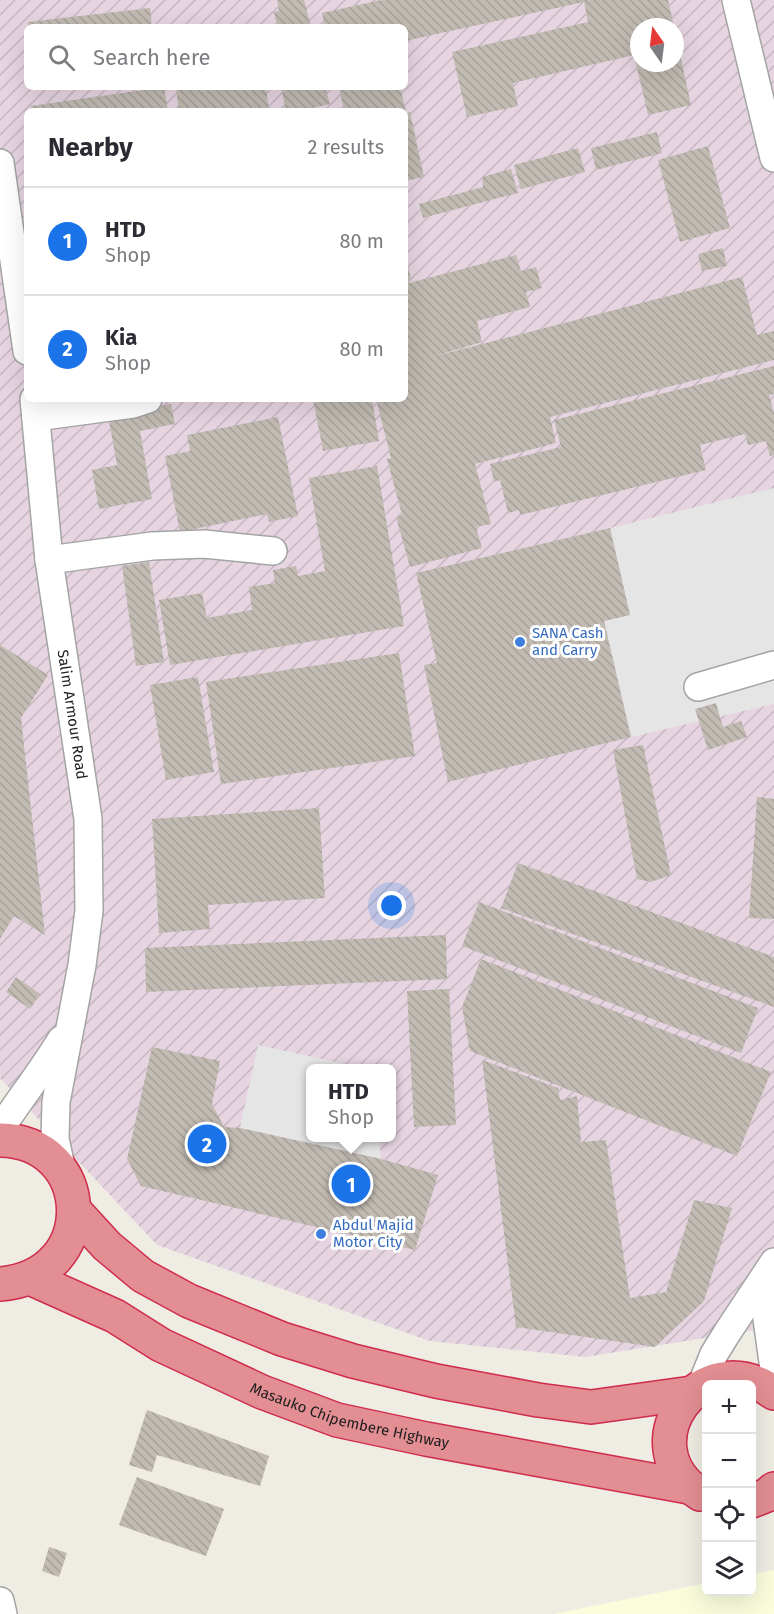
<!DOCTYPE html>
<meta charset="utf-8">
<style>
:root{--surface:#fff;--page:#f2f2f3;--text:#2b2b33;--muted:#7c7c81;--line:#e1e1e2;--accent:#1a73e8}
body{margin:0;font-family:"Fira Sans",sans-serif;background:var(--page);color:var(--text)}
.controls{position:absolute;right:18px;bottom:18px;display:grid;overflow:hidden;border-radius:9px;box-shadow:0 6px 24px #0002}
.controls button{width:54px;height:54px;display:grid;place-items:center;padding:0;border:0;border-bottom:2px solid var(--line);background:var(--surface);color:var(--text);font:30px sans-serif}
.compass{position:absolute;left:630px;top:18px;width:54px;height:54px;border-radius:50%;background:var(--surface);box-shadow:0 6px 24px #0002;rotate:346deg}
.you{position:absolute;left:392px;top:906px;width:21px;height:21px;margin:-15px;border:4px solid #fff;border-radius:50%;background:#1a73e8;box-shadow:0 0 0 9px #1a73e833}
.badge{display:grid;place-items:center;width:39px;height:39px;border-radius:50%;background:var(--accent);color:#fff;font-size:20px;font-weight:700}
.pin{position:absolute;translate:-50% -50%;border:3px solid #fff;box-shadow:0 2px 6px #0006}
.popup{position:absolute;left:306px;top:1064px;width:90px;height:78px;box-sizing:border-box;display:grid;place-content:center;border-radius:9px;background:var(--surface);filter:drop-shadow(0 2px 4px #0005);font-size:20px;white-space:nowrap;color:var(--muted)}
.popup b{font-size:22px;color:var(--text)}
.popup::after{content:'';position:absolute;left:50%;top:100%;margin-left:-12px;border:12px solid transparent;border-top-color:var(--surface)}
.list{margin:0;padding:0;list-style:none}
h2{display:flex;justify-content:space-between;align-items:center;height:78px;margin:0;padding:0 24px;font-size:26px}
h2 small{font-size:20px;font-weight:400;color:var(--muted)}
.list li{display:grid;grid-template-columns:39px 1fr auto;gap:18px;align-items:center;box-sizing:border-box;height:108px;padding:0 24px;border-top:2px solid var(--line)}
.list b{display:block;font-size:22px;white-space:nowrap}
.list p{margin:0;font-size:20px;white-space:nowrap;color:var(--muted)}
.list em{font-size:20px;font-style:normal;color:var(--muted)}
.icon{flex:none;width:33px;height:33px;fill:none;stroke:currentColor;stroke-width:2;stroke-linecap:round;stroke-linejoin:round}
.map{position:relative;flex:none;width:774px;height:1614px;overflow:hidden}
.search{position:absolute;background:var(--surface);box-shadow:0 6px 24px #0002;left:24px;top:24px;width:384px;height:66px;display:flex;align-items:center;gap:15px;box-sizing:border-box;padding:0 21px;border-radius:9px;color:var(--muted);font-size:22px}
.panel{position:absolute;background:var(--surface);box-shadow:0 6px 24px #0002;left:24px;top:108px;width:384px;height:294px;border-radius:9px}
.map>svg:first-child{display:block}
.industrial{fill:url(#industrial-furrows);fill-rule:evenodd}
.education{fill:#f9fddc}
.parking{fill:#e5e5e5}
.building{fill:url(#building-back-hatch)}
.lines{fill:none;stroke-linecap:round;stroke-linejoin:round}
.minor-casing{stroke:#a4a4a4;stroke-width:30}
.highway-casing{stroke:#d02c4d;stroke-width:36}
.minor{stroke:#fff;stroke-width:27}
.highway{stroke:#e28e92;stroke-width:33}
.shop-dot{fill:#3f7fe0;stroke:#fff;stroke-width:2}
.labels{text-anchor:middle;stroke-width:6;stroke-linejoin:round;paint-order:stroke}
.shop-label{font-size:15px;fill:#366cbe;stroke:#fff;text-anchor:start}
.street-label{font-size:15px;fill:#1d1d1d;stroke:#fff}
</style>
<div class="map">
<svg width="774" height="1614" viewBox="0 0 774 1614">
<defs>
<pattern id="industrial-furrows" width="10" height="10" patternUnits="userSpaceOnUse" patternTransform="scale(1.5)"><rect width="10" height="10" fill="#e6d5e1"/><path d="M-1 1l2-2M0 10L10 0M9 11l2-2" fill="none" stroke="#c5b6c1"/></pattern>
<pattern id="building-back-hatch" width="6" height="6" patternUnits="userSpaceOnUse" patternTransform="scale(1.5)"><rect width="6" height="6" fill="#c2bbb3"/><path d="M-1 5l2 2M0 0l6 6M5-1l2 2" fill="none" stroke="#a6a09a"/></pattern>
</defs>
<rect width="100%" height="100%" fill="#eeece3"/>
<path class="industrial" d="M0,0H774V1327L585,1357L430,1341L157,1245L0,1078ZM27,27H405V87H27ZM639,27H675V63H639ZM27,111H405V399H27ZM310,1068H392V1138H310Z"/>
<path class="education" d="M774,1570V1614H553L706,1583V1592H752V1574Z"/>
<path class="parking" d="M774,488V704L631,737L604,621L630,615L610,528Z
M258,1045L363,1068H310V1138H379L381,1159L240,1128Z"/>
<path class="building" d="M277,0H304L311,27H273L277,25L274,12L279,11Z
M381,0H668L674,27H639V63H675L676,36L691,105L648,115L634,55L513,83L518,106L467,117L452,52L588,22L584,2L405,41V27H325L322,13Z
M150,8L152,27H28V22Z
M164,87L168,111H32L31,106Z
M176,87H266L269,111H179Z
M281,87H325L330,104L300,111H286Z
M339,87H400L406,111H344Z
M410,112L424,177L405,181V114Z
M657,132L662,153L596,170L591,148Z
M708,146L730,228L680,242L658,160Z
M578,148L585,172L521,189L514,165Z
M511,169L518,193L423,218L419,204L483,187L482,177Z
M723,248L727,266L702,271L698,254Z
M405,252L411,280L405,281Z
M516,255L521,271L536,267L542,288L526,292L530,307L477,321L482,342L432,357L742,277L757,335L774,331V360L550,417L556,443L475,464L491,524L476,527L482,548L410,567L396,517L402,515L387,459L391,458L376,399H405V284Z
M774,366V394L769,395L774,413V455L770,456L766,441L748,445L745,434L700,445L706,470L520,515L519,510L508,513L500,480L494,482L490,464L561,447L554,420Z
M313,399H372L379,441L323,451Z
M171,404L175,424L140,431L152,499L99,509L92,470L117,465L108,415Z
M278,417L298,516L269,522L267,514L180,532L165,456L190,451L187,435Z
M377,466L404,626L170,665L159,600L202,593L207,618L252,610L249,587L275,583L273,570L296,566L298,576L325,571L309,478Z
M610,528L630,615L604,621L631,737L448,782L424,665L437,663L416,573Z
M149,562L164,662L136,666L122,566Z
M0,645L48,675L21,718L45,935L14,916L0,939Z
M399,653L415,756L221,784L206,682Z
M198,677L214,772L166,780L150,685Z
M716,703L723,727L741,721L747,737L708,750L695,709Z
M643,745L671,875L651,882L637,879L613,750Z
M757,797L774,799V919L749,918Z
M319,808L325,898L208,905L210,929L159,933L152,819Z
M518,863L774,957V1007L501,908Z
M479,902L758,1008L741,1053L462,946Z
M446,935L447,979L146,992L145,948Z
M481,959L771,1072L737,1156L470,1051L462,1007Z
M16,977L40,994L30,1009L6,992Z
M449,989L456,1125L414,1127L407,991Z
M152,1047L220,1061L212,1104L224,1127L240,1128L381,1159L438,1175L415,1250L141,1186L127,1159Z
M482,1060L558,1088L560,1100L577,1096L581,1142L606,1140L630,1298L666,1292L694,1200L732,1208L704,1301L655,1347L516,1327Z
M147,1410L269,1456L260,1486L157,1455L152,1472L129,1465Z
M137,1477L224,1509L206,1556L119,1525Z
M49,1547L67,1553L59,1577L42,1571Z"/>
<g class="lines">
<defs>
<g id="minor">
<path d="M736,0L774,158"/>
<path d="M0,163L27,351"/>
<path id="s1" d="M34,399L49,560L88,819L89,911L82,965L56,1102L55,1139L62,1171"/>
<path d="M36,417L133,404L148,399"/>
<path d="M49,560L152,546L204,544L273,551"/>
<path d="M698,687L774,665"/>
<path d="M0,1129C20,1099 42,1071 61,1040"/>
<path d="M768,1273L767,1319L774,1369"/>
<path d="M701,1386L714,1354L727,1333L774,1262"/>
<path d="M0,1601L3,1614"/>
</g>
<g id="highway">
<path d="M0,1140C95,1141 101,1276 0,1284"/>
<path d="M74,1210L107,1246L143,1276L189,1301L282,1339L353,1361L436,1381L538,1400L591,1407L692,1393"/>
<path id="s2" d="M30,1278L115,1316L161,1345L262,1392L337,1420L426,1439L689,1487"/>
<path d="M700,1494C626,1446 701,1339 774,1393"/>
<path d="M752,1501L767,1495L774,1489"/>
</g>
</defs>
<use href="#minor" class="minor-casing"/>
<use href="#highway" class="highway-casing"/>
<use href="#minor" class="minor"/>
<use href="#highway" class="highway"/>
</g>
<g class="shop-dot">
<circle cx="520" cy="642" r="6"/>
<circle cx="321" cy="1234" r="6"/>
</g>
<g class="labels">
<g class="shop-label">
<text x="532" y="638">SANA Cash<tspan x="532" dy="17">and Carry</tspan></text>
<text x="333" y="1230">Abdul Majid<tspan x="333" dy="17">Motor City</tspan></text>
</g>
<g class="street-label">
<text dy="5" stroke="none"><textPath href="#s1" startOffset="318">Salim Armour Road</textPath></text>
<text dy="5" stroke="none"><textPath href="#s2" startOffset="350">Masauko Chipembere Highway</textPath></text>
</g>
</g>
</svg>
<div class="controls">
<button>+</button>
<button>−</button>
<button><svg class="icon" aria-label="locate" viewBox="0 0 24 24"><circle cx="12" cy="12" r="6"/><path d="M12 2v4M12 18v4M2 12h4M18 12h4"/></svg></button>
<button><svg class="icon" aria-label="layers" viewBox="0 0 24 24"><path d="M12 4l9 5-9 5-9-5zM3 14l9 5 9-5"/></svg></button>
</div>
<svg class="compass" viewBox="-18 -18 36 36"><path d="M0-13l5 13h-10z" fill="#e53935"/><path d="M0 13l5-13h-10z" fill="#7c7c81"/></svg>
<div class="you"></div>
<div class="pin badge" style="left:351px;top:1184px">1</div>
<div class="popup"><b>HTD</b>Shop</div>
<div class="pin badge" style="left:207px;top:1144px">2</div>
<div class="search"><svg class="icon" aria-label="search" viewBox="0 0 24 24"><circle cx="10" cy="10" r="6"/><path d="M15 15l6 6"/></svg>Search here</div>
<section class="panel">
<h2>Nearby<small>2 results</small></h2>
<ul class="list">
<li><span class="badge">1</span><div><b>HTD</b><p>Shop</p></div><em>80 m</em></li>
<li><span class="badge">2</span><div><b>Kia</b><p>Shop</p></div><em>80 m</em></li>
</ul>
</section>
</div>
